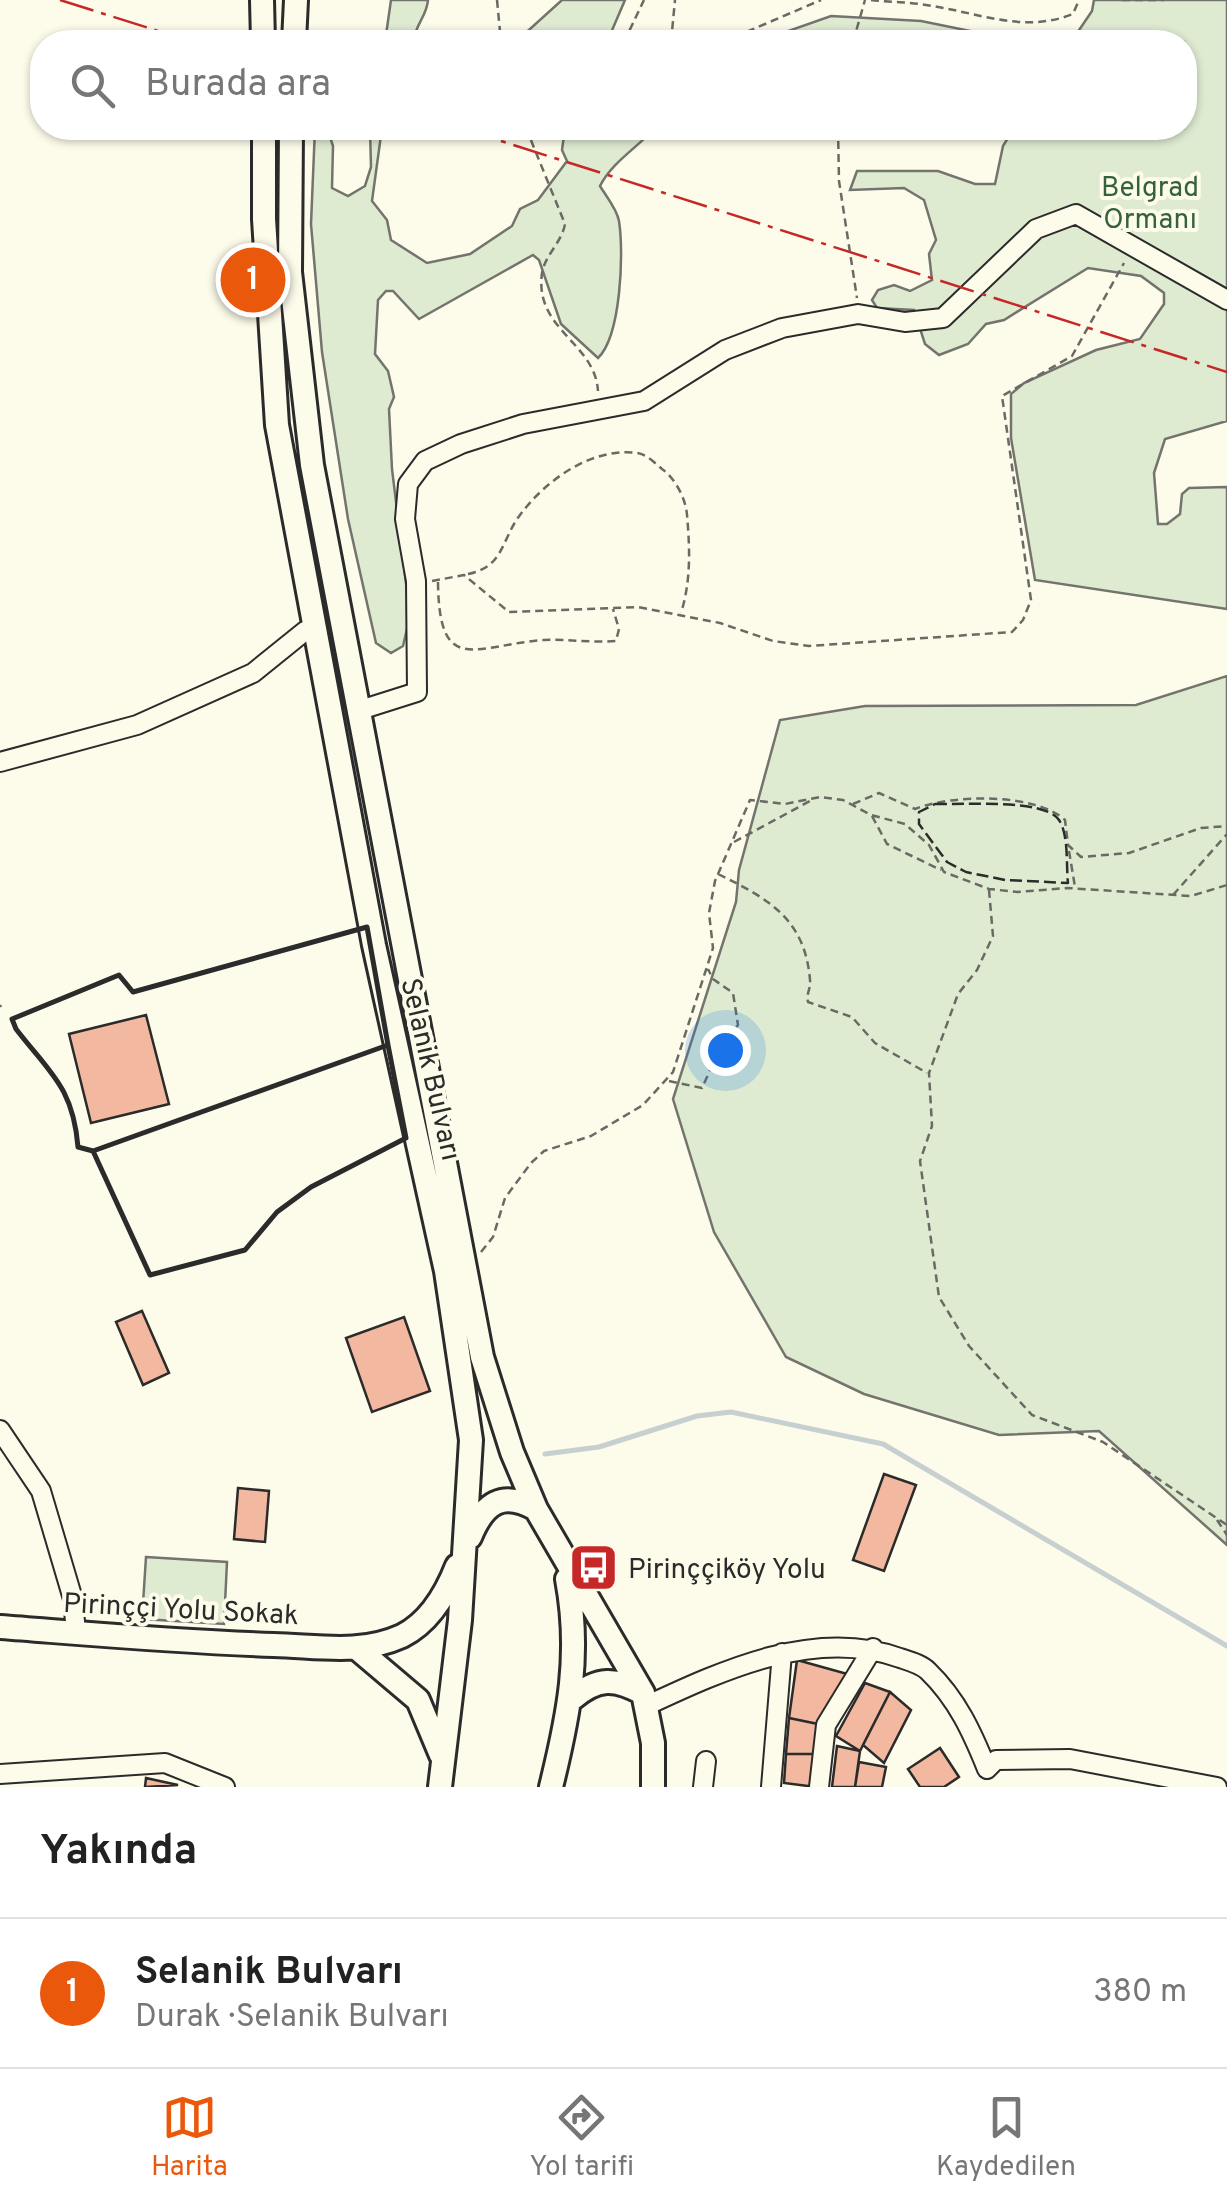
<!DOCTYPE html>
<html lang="tr">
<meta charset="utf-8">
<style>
:root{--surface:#fff;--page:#f2f2f2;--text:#222;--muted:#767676;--line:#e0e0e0;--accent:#ea580c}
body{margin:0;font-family:Overpass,sans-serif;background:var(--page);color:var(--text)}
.you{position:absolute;left:725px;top:1050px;width:35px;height:35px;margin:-25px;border:8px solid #fff;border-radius:50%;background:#1a73e8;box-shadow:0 0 0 15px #1a73e833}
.badge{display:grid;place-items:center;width:65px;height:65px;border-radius:50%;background:var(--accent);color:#fff;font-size:32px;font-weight:700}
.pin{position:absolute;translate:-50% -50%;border:5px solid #fff;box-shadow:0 2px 10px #0006}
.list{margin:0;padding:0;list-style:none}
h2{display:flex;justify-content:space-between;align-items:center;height:130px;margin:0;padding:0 40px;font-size:42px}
h2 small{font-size:32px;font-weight:400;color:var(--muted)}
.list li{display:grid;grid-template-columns:65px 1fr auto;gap:30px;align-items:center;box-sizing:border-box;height:150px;padding:0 40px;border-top:2px solid var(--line)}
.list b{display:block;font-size:38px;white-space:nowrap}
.list p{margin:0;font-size:32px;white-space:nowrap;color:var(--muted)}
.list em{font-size:32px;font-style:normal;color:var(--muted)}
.icon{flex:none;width:55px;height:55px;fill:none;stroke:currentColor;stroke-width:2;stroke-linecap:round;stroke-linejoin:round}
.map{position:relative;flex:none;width:1227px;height:1787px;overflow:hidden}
.search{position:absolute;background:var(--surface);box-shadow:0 2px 8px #0004;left:30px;right:30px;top:30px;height:110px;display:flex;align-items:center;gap:25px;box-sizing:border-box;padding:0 35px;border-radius:40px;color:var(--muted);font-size:38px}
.sheet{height:280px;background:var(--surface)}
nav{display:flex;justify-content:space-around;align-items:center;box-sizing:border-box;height:140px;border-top:2px solid var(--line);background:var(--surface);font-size:28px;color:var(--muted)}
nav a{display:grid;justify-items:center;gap:5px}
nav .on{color:var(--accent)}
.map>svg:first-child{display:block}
.green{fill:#deebd1;stroke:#74746e;stroke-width:2.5}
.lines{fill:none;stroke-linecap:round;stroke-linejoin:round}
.stream{stroke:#c7d0d0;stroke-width:5}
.building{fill:#f2b8a0;stroke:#2b2b2b;stroke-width:2.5}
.minor-casing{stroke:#2b2b2b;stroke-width:22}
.major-casing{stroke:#2b2b2b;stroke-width:28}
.path{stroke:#6a6964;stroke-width:2.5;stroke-dasharray:8 5;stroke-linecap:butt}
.minor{stroke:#fdfbea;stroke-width:18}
.major{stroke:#fdfbea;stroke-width:22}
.fence{stroke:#2b2b2b;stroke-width:2.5;stroke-dasharray:12 5;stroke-linecap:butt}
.wall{stroke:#2b2b2b;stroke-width:5}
.power{stroke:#c62828;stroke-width:2.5;stroke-dasharray:35 8 5 8;stroke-linecap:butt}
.labels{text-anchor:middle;stroke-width:8;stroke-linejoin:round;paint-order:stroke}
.park-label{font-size:28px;fill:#34623c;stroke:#fdfbea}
.street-label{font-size:28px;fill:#2b2b2b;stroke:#fdfbea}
.poi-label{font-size:28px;fill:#2b2b2b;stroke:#fdfbea;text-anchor:start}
</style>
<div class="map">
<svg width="1227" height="1787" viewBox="0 0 1227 1787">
<rect width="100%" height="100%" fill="#fdfbea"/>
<path class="green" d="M391,0H428C427,16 415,25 413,42H385Z
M562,0H625L607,42H476L483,36L519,39Z
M1094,0H1227V421L1165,439L1154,473L1158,524H1167L1180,514L1182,494L1189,488L1227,487V609L1035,580L1011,438V394L1024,383L1096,350L1140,339L1164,304V293L1141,276L1088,268L1004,320L986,324L968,344L939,355L925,344L914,310L877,308L872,300L878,290L894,285L910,291L932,280L929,254L936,240L924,200L904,188L850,190L857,171H938L975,184H995L1003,146L1014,128H1184V42H1071L1092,11Z
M831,16L921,21L1024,42H920L889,35L757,42Z
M315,128H327L333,146L332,188L348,196L365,186L371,167L370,128H382L372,201L387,220L391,240L427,263L470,254L512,226L520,209L538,200L567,161L562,150L565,128H655C637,148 611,163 600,186C606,196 617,209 619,221C624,253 621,336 598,358L561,324L539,260L533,255L419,319L393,291H386L378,300L375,354L388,371L394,397L389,409L392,469L410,616L403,646L391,653L376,643L348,519L322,352L311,224Z
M1227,676V1545L1099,1431L999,1435L864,1394L786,1357L714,1232L673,1099L736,902L739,870L780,720L865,706L1136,705Z
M146,1557L227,1562L224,1624L142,1619Z"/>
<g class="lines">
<path class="stream" d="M545,1454L599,1447L697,1416L731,1412L883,1444L1227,1646"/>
</g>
<path class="building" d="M146,1015L169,1104L91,1123L69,1034Z
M142,1311L169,1373L143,1385L116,1322Z
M404,1317L430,1391L372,1412L346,1338Z
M884,1474L916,1485L884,1571L853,1560Z
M238,1488L269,1491L265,1542L234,1539Z
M797,1660L851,1675L823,1725L789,1718Z
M865,1683L890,1692L860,1751L836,1736Z
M890,1692L911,1710L884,1763L863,1745Z
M789,1718L823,1725L818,1754H786Z
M837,1746L860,1751L855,1787H832Z
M940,1748L959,1777L944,1787H920L908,1769Z
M786,1754H818L816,1787L784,1783Z
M859,1762L886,1767L882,1787H855Z
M146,1778L178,1785L145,1787Z"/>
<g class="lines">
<defs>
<path id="minor" d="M357,711L417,692L416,581L405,519L408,484L425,461L461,444L523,424L644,401L725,350L782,328L858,314L905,322L943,318L1036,229L1076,214L1227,300
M0,762L137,725L253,673L305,631L316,628
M0,1430L41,1491L73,1599L76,1633
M648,1705C723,1670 816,1627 900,1658C909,1661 921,1664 928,1671C957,1699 972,1732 987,1769L996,1760L1070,1759L1217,1787
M0,1774L165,1763L225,1787
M703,1787L706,1761
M771,1787L782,1653
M819,1787L826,1725L873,1648"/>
<path id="major" d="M262,0L263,42
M294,42L296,0
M264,128V219L277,425L374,945L446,1271L471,1440L460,1620L440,1787
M291,128L290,272L312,465L482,1357L512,1452L536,1509L643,1693L653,1743V1787
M470,1537C484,1503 502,1490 536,1509
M0,1627C92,1634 182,1642 274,1645C318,1646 360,1655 402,1636C430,1622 446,1594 457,1566
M359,1650L418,1700L441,1755
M573,1698C598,1677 615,1678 643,1693
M551,1787C569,1714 581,1654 567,1579"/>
</defs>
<use href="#minor" class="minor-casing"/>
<use href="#major" class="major-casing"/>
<path class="path" d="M497,0L501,42
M871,0C889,2 908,2 926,5C977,12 1023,34 1073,14L1079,0
M1122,0H1164
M624,42L644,0
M671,42L675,0
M723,42L821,0
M853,42L865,0
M526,128L565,224C562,242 545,255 542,273C534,330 595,342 598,391
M838,128L839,181L857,298
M468,574C504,567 501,540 520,515C545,481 591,447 637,453C646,454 655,463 662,469C675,478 686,499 687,515C690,549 691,581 681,613
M432,581L464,575L509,612L638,607L720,623L773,641L809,646L1012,632L1023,620L1031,600L1002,396L1072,356L1124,263
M438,582C439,678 475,645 544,640C568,639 592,643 616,641L619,629L613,609
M853,804L879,793L915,809C952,794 1036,793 1065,820L1068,845L1081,857L1129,853L1201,828L1227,826
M872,816L887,844L941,870
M734,842L810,801
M1069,851L1075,887
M718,874C769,899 805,919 810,980C811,989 806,993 808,1002L852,1017L875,1043L927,1073
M989,890L993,936L977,970L958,994L929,1073L932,1126L920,1161L939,1297L969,1346L1032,1415L1103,1442L1227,1525
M1173,895L1227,834
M0,1005L1,1007
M669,1081L702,1088L721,1046L738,1025L733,993L713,979L708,969
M481,1252L493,1237L505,1198L531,1163L544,1151L591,1136L643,1105L673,1072L713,948L709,913L715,881L750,800L785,804L820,797L843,800L871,815L905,824L929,845L944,872L989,889L1018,892L1067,888L1191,896L1227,885
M1217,1520L1227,1535"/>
<use href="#minor" class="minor"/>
<use href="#major" class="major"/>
<path class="fence" d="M935,804C962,805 1044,798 1059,820C1069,835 1066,866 1068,883L1005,880L966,872L947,862L919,824V812Z"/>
<path class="wall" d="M367,927L388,1045L93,1151L78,1147C73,1087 50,1073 16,1029L12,1019L119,975L133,992Z
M388,1045L406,1138L311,1187L277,1212L245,1250L150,1275L93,1151Z"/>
<path class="power" d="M60,0L193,42
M460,128L1227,372"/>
</g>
<defs>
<symbol id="bus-square" viewBox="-11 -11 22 22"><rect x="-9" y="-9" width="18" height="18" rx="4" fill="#c62828" stroke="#fdfbea"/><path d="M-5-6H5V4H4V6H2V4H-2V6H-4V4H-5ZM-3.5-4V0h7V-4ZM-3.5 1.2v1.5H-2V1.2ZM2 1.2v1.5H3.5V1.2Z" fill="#fff"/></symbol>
</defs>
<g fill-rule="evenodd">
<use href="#bus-square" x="566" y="1540" width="55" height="55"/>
</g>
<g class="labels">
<g class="park-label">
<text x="1150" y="196">Belgrad<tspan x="1150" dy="32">Ormanı</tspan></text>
</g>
<g class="street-label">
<text transform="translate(432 1069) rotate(77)" y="10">Selanik Bulvarı</text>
<text transform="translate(181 1608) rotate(3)" y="10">Pirinççi Yolu Sokak</text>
</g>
<g class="poi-label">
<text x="628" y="1578">Pirinççiköy Yolu</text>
</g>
</g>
</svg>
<div class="you"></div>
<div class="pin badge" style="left:253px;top:280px">1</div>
<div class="search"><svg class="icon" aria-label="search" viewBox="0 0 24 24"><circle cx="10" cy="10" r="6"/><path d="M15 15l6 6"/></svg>Burada ara</div>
</div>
<section class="sheet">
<h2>Yakında<small></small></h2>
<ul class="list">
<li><span class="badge">1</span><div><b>Selanik Bulvarı</b><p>Durak · Selanik Bulvarı</p></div><em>380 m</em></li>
</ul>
</section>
<nav>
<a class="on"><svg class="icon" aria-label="map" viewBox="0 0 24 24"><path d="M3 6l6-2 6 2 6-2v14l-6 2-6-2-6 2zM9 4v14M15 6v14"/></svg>Harita</a>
<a><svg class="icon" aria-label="directions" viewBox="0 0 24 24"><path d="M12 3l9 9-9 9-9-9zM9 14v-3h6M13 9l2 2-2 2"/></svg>Yol tarifi</a>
<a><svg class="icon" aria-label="saved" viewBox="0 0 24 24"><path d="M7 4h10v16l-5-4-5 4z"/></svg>Kaydedilen</a>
</nav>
